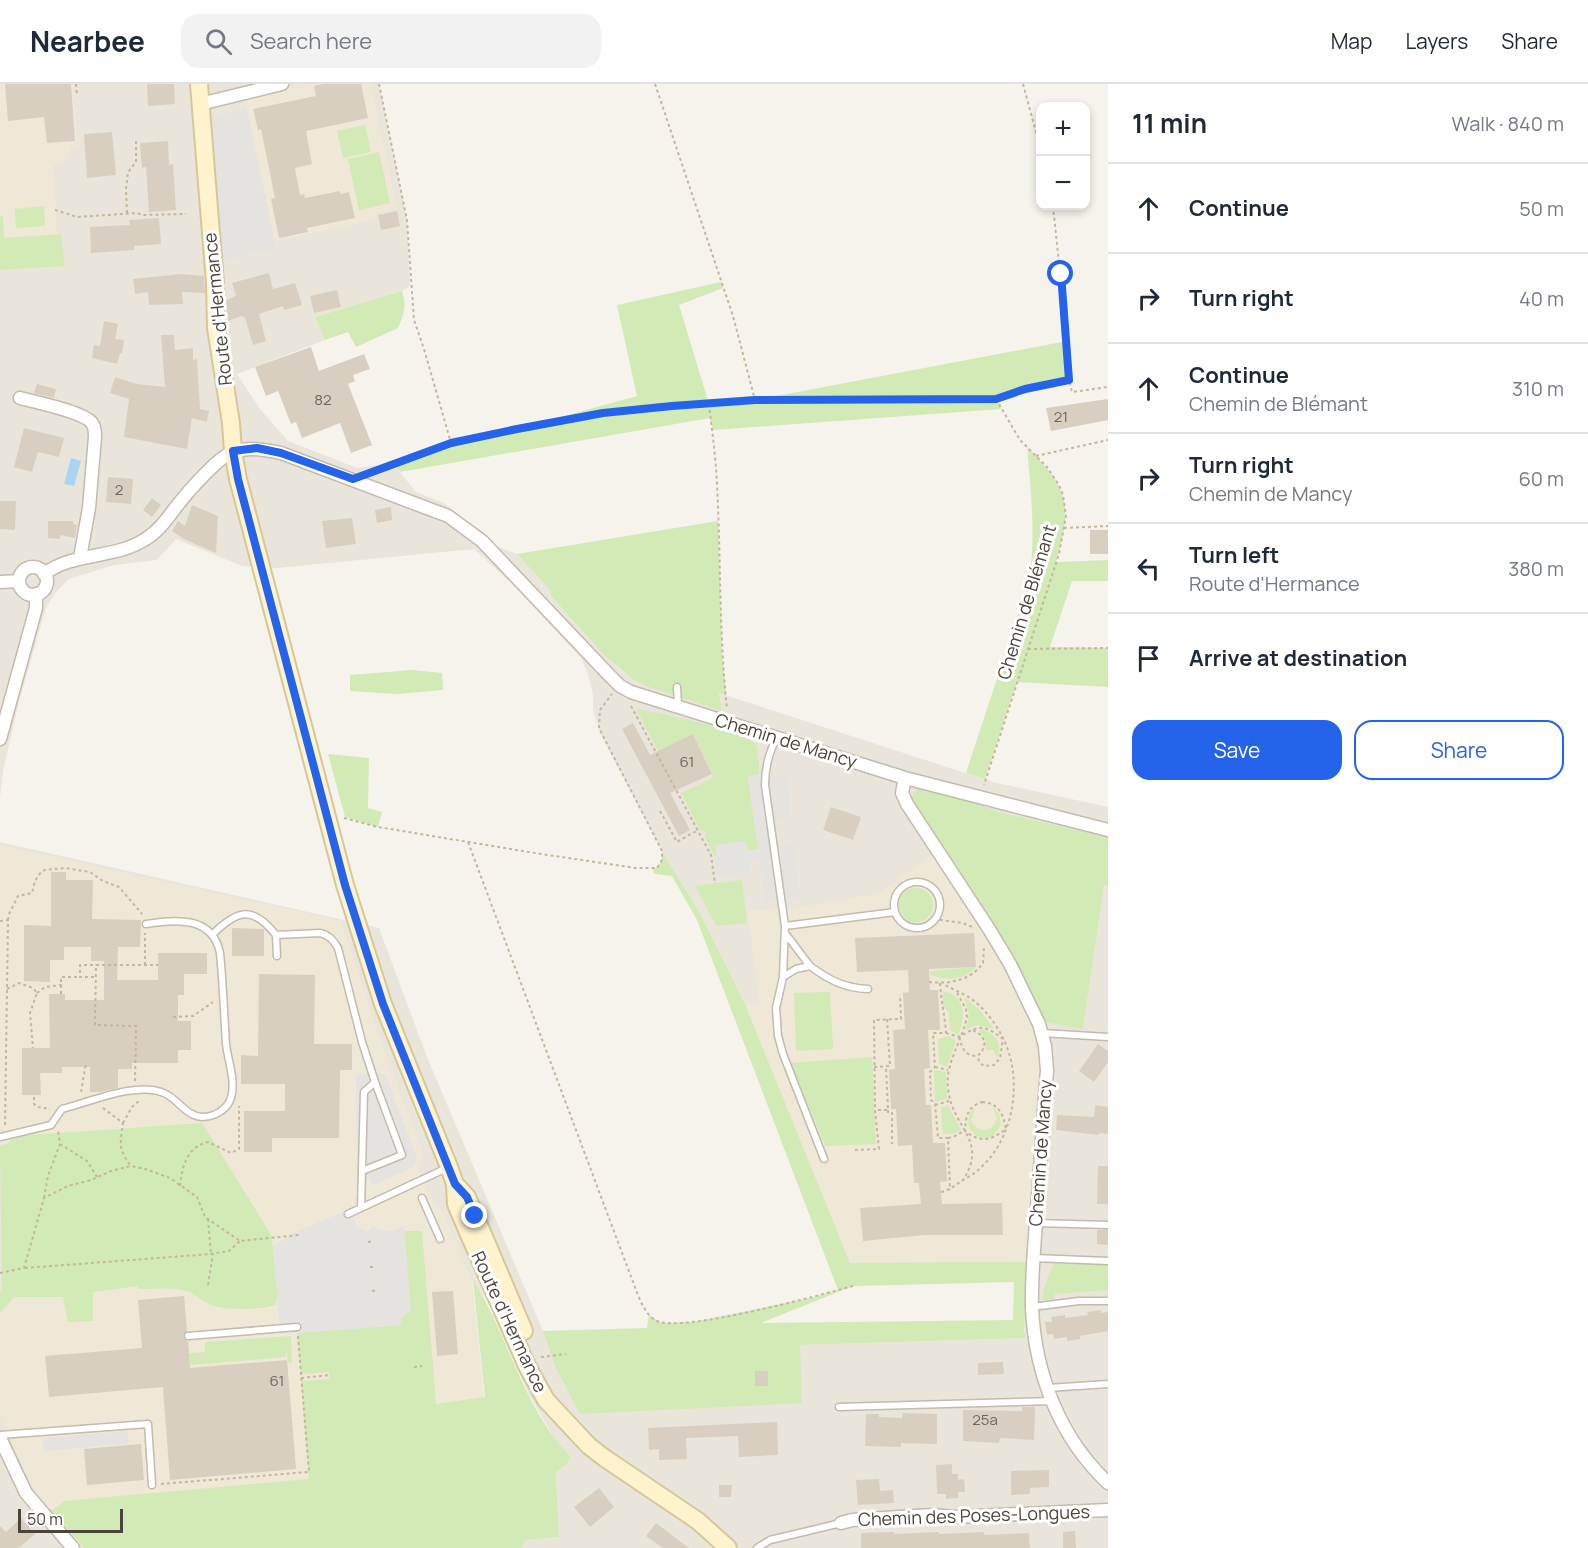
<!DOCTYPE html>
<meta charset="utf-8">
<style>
:root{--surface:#fff;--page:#f2f2f3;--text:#1f2937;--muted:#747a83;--line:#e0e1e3;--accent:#2563eb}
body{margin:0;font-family:Manrope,sans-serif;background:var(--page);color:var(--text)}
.controls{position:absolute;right:18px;top:18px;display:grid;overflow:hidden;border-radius:12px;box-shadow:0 3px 9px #0003}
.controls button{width:54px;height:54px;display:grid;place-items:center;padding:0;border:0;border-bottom:2px solid var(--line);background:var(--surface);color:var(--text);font:30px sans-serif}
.scale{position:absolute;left:18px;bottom:15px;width:105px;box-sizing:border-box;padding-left:6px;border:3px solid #4b4439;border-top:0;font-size:16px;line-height:21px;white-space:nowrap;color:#4b4439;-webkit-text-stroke:4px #fff;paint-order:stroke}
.stop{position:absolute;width:18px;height:18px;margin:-14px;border:4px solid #2563eb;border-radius:50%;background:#fff}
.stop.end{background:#2563eb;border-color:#fff;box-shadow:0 2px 6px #0008}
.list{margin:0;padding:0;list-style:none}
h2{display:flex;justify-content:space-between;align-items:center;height:78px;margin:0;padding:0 24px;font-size:26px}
h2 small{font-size:20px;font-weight:400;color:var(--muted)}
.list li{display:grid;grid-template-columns:39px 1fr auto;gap:18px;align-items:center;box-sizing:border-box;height:90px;padding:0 24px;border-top:2px solid var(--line)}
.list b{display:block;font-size:22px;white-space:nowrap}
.list p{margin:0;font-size:20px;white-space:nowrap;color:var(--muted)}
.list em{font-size:20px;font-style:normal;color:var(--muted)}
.actions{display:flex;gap:12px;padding:18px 24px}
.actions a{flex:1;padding:14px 0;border:2px solid var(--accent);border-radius:18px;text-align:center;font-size:21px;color:var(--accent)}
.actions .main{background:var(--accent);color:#fff}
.icon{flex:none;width:33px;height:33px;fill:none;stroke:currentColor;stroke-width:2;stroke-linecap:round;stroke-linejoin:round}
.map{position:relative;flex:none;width:1108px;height:1464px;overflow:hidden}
header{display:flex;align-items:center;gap:36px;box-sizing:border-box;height:84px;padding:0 30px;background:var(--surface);border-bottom:2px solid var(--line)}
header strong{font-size:28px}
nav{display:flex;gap:33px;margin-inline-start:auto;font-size:21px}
.search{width:420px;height:54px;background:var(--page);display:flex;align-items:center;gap:15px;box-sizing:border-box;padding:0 21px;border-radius:18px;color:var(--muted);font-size:22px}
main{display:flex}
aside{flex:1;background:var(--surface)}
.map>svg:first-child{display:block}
.residential{fill:#eae5da}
.education{fill:#efe8d6}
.green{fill:#d2eab5;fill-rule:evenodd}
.parking{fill:#e5e3e0}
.water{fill:#a9d4f2}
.building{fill:#d8cfc1}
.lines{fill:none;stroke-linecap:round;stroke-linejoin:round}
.lane-casing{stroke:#c2bbae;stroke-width:9}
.street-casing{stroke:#c2bbae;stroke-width:15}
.secondary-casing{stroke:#d6c79b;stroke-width:20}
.path{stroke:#c4b79f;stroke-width:2;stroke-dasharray:3 3;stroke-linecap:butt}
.lane{stroke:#fff;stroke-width:6}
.street{stroke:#fff;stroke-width:12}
.secondary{stroke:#fff3cd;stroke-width:16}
.route{stroke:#2563eb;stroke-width:8}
.labels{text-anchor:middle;stroke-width:6;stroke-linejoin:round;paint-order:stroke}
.number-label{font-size:15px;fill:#6e675b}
.street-label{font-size:18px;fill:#4b4439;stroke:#fff}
</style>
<header>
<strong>Nearbee</strong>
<div class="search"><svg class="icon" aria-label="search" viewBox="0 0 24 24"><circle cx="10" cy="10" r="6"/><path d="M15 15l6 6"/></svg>Search here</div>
<nav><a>Map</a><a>Layers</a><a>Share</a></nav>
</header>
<main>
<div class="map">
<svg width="1108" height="1464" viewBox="0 0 1108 1464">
<rect width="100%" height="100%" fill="#f6f3ec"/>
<path class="residential" d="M0,0H379L407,136L410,202L402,207L315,233L325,256L237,290L260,325L288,357L357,384L395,379L400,388L416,408L444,419L496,462L517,470L550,506L551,512L592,558L619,585L631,594L722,626L719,609L993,698L1108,723V753L1003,729L967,718L1007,865L1045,938L1083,944L1104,800L1108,801V1464H520L526,1456L559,1453L556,1388L568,1379L570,1372L557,1359L529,1311L488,1218L472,1196L491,1379L51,1428L84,1464H0V758L379,844L427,973L543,1247L556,1285L566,1304L802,1318L799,1261L1025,1254L1024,1246L1029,1179H850L745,920L700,829L662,767L601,651L593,626V612L589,593L581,574L508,496L474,465L277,484L242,482L176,455L157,476L114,481L69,495L55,509L46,524L20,614L3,687L0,714Z"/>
<path class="education" d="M0,0H73L77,62L71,63L64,80L53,81L57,150H61L65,182L0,186L2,132H0Z
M303,0H370L397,124L375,129L376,135L275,157L245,14Z
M0,761L341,837L376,944L423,1069L418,1086L434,1121L439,1123L442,1127L472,1196L491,1379L65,1417L51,1427L29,1396L0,1329V1229L14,1213H63L68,1238L93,1208L138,1202V1205H165L278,1214L273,1163L270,1149L202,1039L0,1061Z
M932,771L986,848L1016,904L1037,953L1041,987L1029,1178L850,1179L745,920L759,918L748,827L815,821L879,809Z"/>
<path class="green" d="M365,41L371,68L343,74L337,47Z
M379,68L390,119L359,126L348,75Z
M44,122L45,142L16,144L15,125Z
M3,131L4,154L61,150L65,182L0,186V132Z
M721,198L723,204L679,221L709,320L755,316L1067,257L1066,281L1069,296L1025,305L996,315L1001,325L713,346L710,334L400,388L395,379L451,359L517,345L637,312L617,221Z
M402,207C407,222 404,230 398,244L356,263L348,248L325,256L315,233Z
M1027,363C1069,405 1073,420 1056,478L1108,476V497H1072L1050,563L1108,564V603L1017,598L985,695L966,689L1029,497C1036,453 1031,408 1027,363Z
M718,437L722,568L726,611L719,609L722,627L646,602L631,594L605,572L551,512L550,506L517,470Z
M412,586L442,589L443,606L397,610L350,607V591Z
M636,625C659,628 741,646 756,660L758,669L756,674L759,676V690L748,692L758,765L747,767L746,757L715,761L717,771H714L704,752L707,750L704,746L701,747L681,709L711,695L713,691L694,651L658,667Z
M328,670L369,674L368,724L382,728L378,743L345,733Z
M923,702L1003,729L1108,753V801H1104L1083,945L1045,938L1007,865L912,720C910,711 915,706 923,702Z
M662,767L700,829L745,920L850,1179L1029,1178L1024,1246L1026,1254L800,1261L802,1319L580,1330L556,1285L543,1247L647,1244L649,1231L662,1239L693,1238L810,1214L838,1206L697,836L672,792L654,790L653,785C662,782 663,775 662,767ZM1014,1198L1013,1236L761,1239L853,1202Z
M742,796L747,839L716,842L695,802Z
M899 821a17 17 0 1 1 34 0a17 17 0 1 1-34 0Z
M976,883C963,897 948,897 930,891V887Z
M943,907C966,912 966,933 958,951L950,946L949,928L943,922Z
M830,908L833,965L796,967L794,909Z
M964,913L980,926L994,945L977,941L966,946L969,931Z
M980,945C997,948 1004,963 996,977L997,973L993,966H985L986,956L979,947Z
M949,952L956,957L947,983L939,979L938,955Z
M872,973L876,1060L825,1062L791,979Z
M934,986L946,988L947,1015L935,1018Z
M948,1021L961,1046L954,1050H943L941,1024Z
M992,1022L999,1030L1001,1041L993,1052C981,1057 973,1052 968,1040L970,1028L975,1024L971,1036C977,1050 995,1049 997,1033Z
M202,1039L270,1149L273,1163L278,1214L275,1221C263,1226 226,1226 214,1222C205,1219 198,1212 190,1208C174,1202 154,1205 138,1205L137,1202L93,1208V1237L68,1238L63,1213H14L0,1229V1207H2L0,1061L7,1060L15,1052Z
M404,1147H422L436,1320L485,1313L473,1196C509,1252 522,1323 570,1372L568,1379L556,1388L559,1453L526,1456L520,1464H84L51,1427L65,1417L309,1395L301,1297L330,1295L329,1288L301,1290L297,1249L401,1241Z
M1054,1179L1108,1180V1206L1055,1210L1053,1215L1042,1216L1044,1204Z
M291,1252L292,1279H288L286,1263V1273L190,1281L189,1269L205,1268V1258Z"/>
<path class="parking" d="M247,25L276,166L223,176L212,33Z
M759,690L771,694L788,692L791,733L774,735L778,763L795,761L800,813L765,818L759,776L749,777L750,788L717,792L714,771H717L715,761L746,757L748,767L758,765L748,692Z
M376,988L386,992L417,1074L413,1083L372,1102L370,1094H357L356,990Z
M351,1124L357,1143L367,1148L372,1142L381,1146L395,1147L404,1141L411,1227L401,1234V1241L280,1250L273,1163L294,1149Z
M128,1347L129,1360L44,1367L43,1354Z"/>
<path class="water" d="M71,374L81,377L74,402L64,400Z"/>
<path class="building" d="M5,0H71L75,57L47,59L44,33L8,37Z
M147,0H174L175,20L148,22Z
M323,0H361L368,34L306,47L312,80L295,84L300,111L304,110L305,114L340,107V110L349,108L355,134L307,144L308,148L279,154L271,115L275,114L261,45L258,46L253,25L316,12L314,2Z
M112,48L116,91L87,94L84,50Z
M168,57L169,81L173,80L176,126L149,128L146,83L142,84L140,59Z
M397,127L400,142L381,146L378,131Z
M159,134L161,160L134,162V166L91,169L90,143L130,141L129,136Z
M269,189L273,205L295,199L302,221L284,226L283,222L259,230L266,257L253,261L245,234L242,232L228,237L226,216L236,212L232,199Z
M181,190L204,192L205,209L182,208L183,220L149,221L148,208L135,210L133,195Z
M337,206L341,223L314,229L310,212Z
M104,237L118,240L115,255L124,256L122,270L120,269L117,280L92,274L94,261L100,262Z
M161,251H174L175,266L193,264V276L197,275L200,325L209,327L207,338L192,334L187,365L124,353L129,315L110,309L115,293L137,300L165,303Z
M311,263L319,287L364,270L370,285L353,291L355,297L348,300L372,361L351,369L340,339L302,354L296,338L291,340L278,307L266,312L255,283Z
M37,300L56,305L54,314L34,309Z
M1108,315V336L1051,347L1046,324Z
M24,344L64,354L59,373L38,368L32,388L14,383Z
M108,393L133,395L131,420L106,418Z
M152,414L161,421L152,433L143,426Z
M0,417H16L15,446L0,445Z
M192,421L218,432L216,469L184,455L172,447L178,437L185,442Z
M391,423L392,436L377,439L375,426Z
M352,434L356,460L326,464L322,437Z
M48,437H73V440L77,441L75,454L60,451V455L48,454Z
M1090,446H1108V470H1090Z
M633,639L650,671L693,650L712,690L670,709L690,746L679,752L622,645Z
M831,723L861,733L853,756L823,746Z
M51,788H66V796H93L92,835L141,836L140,863H118L117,896H158V869H207V890H184V911H178V937H191V966H178V979H132V985H118V1004L100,1008H90V983H62V989H40L41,1011H22V964H50L49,910H65V916H104V877H91V863H64V876H50V898L24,897V841L51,842Z
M232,844L264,845V872H232Z
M974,849L976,883L929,885L930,906H938L940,946H928L930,984L924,985L926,1021H931L933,1059H945L947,1097L940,1098L942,1120L1002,1119L1003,1151H924L863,1157L860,1124L921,1120L919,1099H914L912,1061L898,1062L896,1025H891L889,986L895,985L893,946L905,945L903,909L909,908L908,886L857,888L855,854Z
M259,890L315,891L314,960H352V986H340L339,1054H272V1068H244V1027H285V1000H241V971L258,972Z
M1098,960L1108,967V978L1094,998L1079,987Z
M1095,1021L1108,1023V1050L1099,1049V1051L1056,1046L1057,1031L1094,1033Z
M1098,1082H1108V1120H1097Z
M1097,1146H1108V1161L1097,1160Z
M453,1207L458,1270L437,1272L432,1208Z
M184,1212L187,1247L183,1252L184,1255L188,1257L190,1284L287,1276L296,1385L170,1396L163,1303L49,1313L45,1272L142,1264L138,1216Z
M1101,1226V1229L1108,1228V1247L1080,1252V1255L1067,1257V1253L1054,1255L1053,1250L1047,1251L1045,1238H1052L1051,1233L1065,1231V1234L1088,1231L1087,1228Z
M1003,1278L1004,1290L978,1291V1279Z
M755,1287H768V1302H755Z
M1022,1323H1035L1034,1356L1000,1354L999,1359L963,1357V1326L1022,1327Z
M903,1329L937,1330V1360L901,1359V1363L865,1362L866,1330H879V1333L902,1334Z
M777,1338L778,1371L739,1373L738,1352L686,1354L687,1375L659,1376V1365L649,1366L648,1344Z
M141,1360L144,1396L87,1401L84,1365Z
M952,1380V1390H958V1396L964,1395L965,1408H958V1414L946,1415V1410H937L936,1381Z
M1049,1386V1403L1030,1404V1410L1011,1411V1387Z
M879,1395L880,1407L893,1406L894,1419L858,1421L856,1396Z
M719,1401H732L731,1413H719Z
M599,1404L614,1423L590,1443L574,1423Z
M21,1434L35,1450L19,1464H0V1442L6,1448Z
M656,1439L689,1464H663L646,1452Z
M1075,1447L1076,1464H1063V1448Z
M894,1448V1450L939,1448V1450L984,1448V1451L1029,1449L1030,1464H861V1449Z"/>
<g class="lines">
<defs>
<path id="lane" d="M677,603L678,622
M776,654C769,670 765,683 765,701L785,842L783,893L776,924L778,952L783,970L824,1075
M894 821a23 23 0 1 1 46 0a23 23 0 1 1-46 0Z
M785,842L895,828
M785,849L810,882
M213,850C238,825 253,822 276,851
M277,872L276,851L320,849C329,851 333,856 338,864L362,958L375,998
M783,893L796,885L810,882C829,896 844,904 868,905
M1042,949L1108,953
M0,1053L51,1041L62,1025C90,1018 137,997 164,1009C178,1015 186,1032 202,1033C214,1033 227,1026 231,1014C236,997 228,977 226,960C224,929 223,899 220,869C213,832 175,835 146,840
M422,1114L440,1155
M361,1124L364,1008L375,998L402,1071L362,1087
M348,1130L449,1083
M1036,1139L1108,1141
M1034,1174L1108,1177
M1032,1223L1079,1217H1108
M188,1252L297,1243
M1048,1304L1108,1300
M839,1323L1052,1317
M0,1351L148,1340L152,1401
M757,1464L770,1456L841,1439"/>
<path id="street" d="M200,20L282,0
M20,314C35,318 84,328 92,339C95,343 95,348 95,353L89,424L80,474
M19 497a14 14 0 1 1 28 0a14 14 0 1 1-28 0Z
M44,490C73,468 114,475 144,456C158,448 167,435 176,423C186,410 221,369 236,367C251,363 266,366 281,369L448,432L482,457L609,591L620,602L631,608L905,694L1108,746
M0,498L19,497
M0,655L36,524V510
M905,694L902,709L907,720L989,845L1010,880L1039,940L1045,962L1047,987C1043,1033 1041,1078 1037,1124C1035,1157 1031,1191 1032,1224C1035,1290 1060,1354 1108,1399
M0,1354L26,1409L73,1464
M841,1439L852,1436L932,1431L955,1433L1108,1426"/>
<path id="secondary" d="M199,0L215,199L216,244L231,339L233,367L238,395L345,801L383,920L449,1083L455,1100L456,1120L467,1146L527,1282L546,1316L589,1362L606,1375L698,1437L728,1464
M455,1100L467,1113L524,1247"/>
</defs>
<use href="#lane" class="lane-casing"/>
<use href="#street" class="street-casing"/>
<use href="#secondary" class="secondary-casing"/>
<path class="path" d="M76,0L77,12
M379,0L407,136L414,236L424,265L451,359
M655,0L733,232L755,316
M1023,0L1040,63
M1053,122L1068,265L1066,281L1069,296
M55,126L77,133L137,129L143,131L186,130
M127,129L126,105L128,88L136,78V55
M996,315L1025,305L1069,296L1072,308L1108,303
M709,320C712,347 716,374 717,401C721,476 719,551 727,625
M1036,372L1108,356
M369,389L451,359L517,345L603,329L672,322L755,316L996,315L1020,356L1047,383L1059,401L1063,411L1066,432L1059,470L984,701
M1064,444L1108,442
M1028,565L1108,564
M631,622L711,771L715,800
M660,727L677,758L698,746
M344,734L378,743L541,770L636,784H657L662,776V767L599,644L600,626L612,610
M468,758L630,1190C636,1204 642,1230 657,1237C683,1249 820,1211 853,1202
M934,835L963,839L972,843
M8,836L9,830L18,812L32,809L35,797L41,788L45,786L65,784L90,788L103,797L119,803L142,830
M0,837L8,836L5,1041
M145,881V849
M94,893H80V881H96
M929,898C950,900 970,897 983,879L984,862
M940,899C941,917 945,932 946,949H933L935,983L930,988L931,1016L935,1019L938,1054H948L950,1106
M7,905L19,899L33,904L37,909L30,929L33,964
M37,909L45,903L62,901
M957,909L966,925L967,933C962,958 945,978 948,1005C952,1044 989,1056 963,1096
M61,910V893H80
M173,933L193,932L213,918
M946,949L959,953C979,941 984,940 1003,955L1000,974L994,981L984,982L980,979L977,972
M959,953C962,964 965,972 977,972L982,968L985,958L981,951L973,946
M874,983L890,982L887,935
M935,983L948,986
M135,997L136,942L95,941L96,881H158
M81,1008L86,979
M34,1013V1020L37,1023L50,1025
M982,1018C999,1019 1003,1030 1006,1045C990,1057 981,1059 965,1047C966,1032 967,1023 982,1018Z
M935,1021L949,1017
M103,1024L123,1039C120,1060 118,1065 131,1082
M878,1026H888L886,983
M888,1026V1029H892V1060
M123,1039L132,1023L139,1017
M948,1054L953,1053L964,1047
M60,1060L87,1077L97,1093
M855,1066L879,1065L875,1026L874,936L901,935L900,911
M180,1102C182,1082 187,1063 208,1058L231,1069L239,1065V1022
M941,1108C951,1106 956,1100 965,1095C1012,1069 1026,1000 1003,954C995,938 982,921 967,912C959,908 951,904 943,900
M44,1114L48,1092L60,1060L58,1047
M208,1135L211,1170
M368,1158L373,1157
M370,1183H375
M25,1184L211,1170L229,1167L240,1157
M0,1189L24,1184L44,1114L68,1102L91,1096L111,1087L131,1082L145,1085L170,1094L197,1113L205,1133L240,1157L299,1151
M208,1201L213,1170
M372,1207L377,1206
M541,1273L566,1270
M414,1283L422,1282
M301,1294L330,1291
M161,1400L309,1388L298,1252"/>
<use href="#lane" class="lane"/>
<use href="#street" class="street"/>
<use href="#secondary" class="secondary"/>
</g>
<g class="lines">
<path class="route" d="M475,1132L467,1113L455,1100L383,920L345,801L238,395L233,367L257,364L281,369L353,395L451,359L517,345L603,329L672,322L755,316L996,315L1025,305L1069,296L1061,190"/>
</g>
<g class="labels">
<g class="number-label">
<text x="323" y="321">82</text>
<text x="1061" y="338">21</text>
<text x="119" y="411">2</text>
<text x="687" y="683">61</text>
<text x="277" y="1302">61</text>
<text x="985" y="1341">25a</text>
</g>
<g class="street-label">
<text transform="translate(218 225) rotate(-96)" y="6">Route d'Hermance</text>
<text transform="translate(1027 518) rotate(-73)" y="6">Chemin de Blémant</text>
<text transform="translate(786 657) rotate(17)" y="6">Chemin de Mancy</text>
<text transform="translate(1041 1069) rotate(-86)" y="6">Chemin de Mancy</text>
<text transform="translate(509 1238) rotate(65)" y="6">Route d'Hermance</text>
<text transform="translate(974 1432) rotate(-2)" y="6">Chemin des Poses-Longues</text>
</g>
</g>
</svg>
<div class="controls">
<button>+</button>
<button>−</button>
</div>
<div class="scale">50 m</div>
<div class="stop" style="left:1061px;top:190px"></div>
<div class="stop end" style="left:475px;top:1132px"></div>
</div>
<aside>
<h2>11 min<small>Walk · 840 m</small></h2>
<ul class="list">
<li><svg class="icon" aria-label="ahead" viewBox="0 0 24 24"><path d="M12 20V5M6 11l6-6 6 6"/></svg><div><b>Continue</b></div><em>50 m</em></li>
<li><svg class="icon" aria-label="right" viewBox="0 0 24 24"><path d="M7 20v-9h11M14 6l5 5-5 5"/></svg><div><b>Turn right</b></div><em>40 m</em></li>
<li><svg class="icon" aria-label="ahead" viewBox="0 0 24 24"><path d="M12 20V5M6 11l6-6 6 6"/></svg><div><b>Continue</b><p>Chemin de Blémant</p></div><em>310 m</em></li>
<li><svg class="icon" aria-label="right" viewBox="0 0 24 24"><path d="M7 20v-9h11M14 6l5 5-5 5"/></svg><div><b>Turn right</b><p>Chemin de Mancy</p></div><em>60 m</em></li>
<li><svg class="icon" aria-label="left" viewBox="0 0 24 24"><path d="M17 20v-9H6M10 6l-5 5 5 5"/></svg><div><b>Turn left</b><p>Route d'Hermance</p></div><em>380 m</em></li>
<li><svg class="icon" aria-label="arrive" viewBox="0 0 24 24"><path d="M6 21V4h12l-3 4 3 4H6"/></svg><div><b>Arrive at destination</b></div></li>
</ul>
<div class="actions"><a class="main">Save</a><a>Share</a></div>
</aside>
</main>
